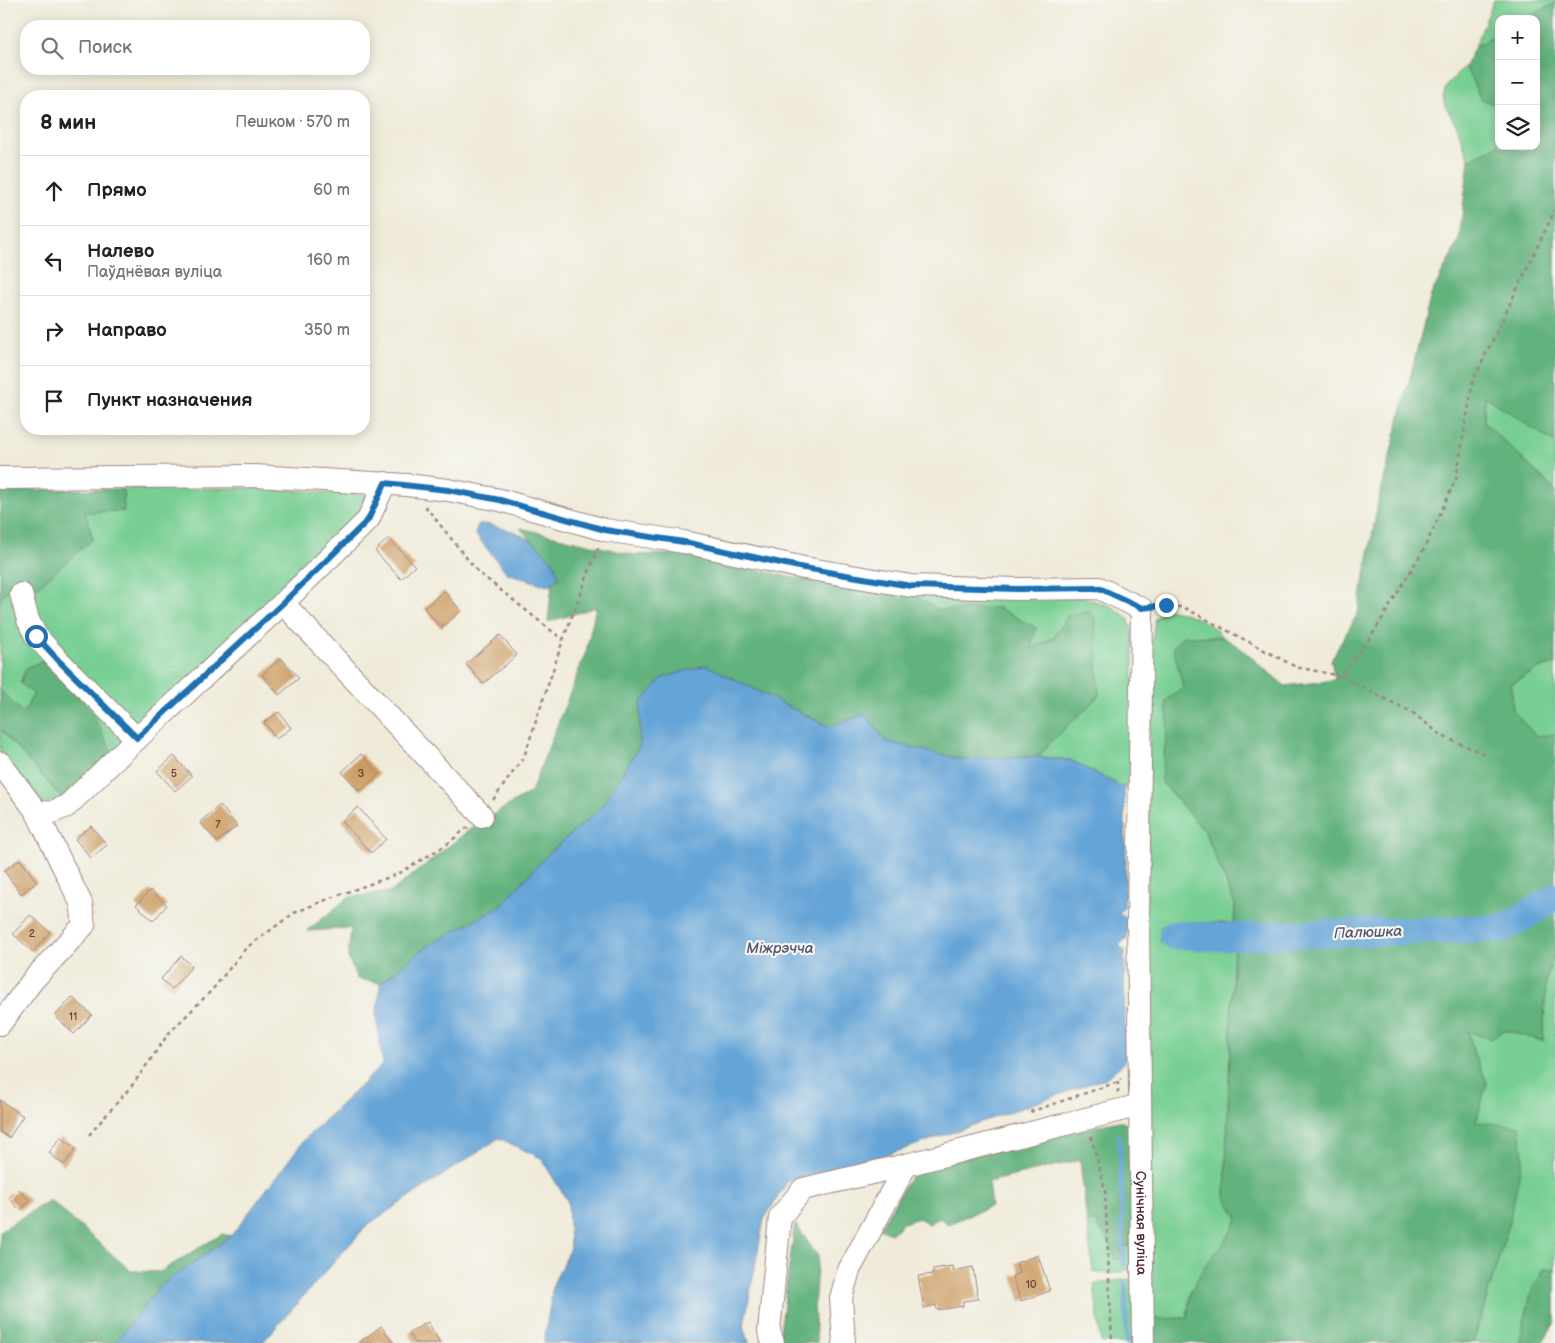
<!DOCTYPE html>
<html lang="ru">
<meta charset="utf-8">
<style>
:root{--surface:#fff;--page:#f2f2f2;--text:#202124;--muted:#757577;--line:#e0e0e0}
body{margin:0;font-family:"Balsamiq Sans",sans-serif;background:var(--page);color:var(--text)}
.controls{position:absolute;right:15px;top:15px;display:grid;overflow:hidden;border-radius:10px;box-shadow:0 2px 12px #0003}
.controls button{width:45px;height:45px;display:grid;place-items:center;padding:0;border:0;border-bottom:1px solid var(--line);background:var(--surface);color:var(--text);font:25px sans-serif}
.stop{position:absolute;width:15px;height:15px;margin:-11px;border:4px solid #1f6fb2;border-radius:50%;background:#fff}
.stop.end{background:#1f6fb2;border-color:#fff;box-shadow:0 1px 5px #0008}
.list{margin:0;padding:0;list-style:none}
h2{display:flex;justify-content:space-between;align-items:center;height:65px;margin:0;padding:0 20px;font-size:21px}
h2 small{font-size:16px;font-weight:400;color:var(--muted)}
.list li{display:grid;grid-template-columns:32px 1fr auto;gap:15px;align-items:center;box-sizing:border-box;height:70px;padding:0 20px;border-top:1px solid var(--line)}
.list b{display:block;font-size:19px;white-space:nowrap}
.list p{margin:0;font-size:16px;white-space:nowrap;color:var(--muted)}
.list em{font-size:16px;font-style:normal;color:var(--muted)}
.icon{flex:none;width:28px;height:28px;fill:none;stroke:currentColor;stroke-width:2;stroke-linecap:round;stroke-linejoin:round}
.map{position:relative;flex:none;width:1555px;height:1343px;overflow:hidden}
.search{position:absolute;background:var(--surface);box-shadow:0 2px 12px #0003;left:20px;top:20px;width:350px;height:55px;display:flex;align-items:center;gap:12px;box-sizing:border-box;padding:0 18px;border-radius:20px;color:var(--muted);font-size:19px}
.panel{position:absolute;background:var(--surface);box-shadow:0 2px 12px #0003;left:20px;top:90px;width:350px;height:345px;border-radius:20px}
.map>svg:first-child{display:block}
.green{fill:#78cf93;stroke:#61775f}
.forest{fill:#62b27d;stroke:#566854}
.water{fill:#65a4d7;stroke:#586281}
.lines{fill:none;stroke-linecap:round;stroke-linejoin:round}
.stream{stroke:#65a4d7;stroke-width:4.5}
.river{stroke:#65a4d7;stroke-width:28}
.building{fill:#cc9b60}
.minor-casing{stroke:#9d8582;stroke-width:24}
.path{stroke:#9d8582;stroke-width:2.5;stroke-dasharray:4 4;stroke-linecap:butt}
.minor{stroke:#fff;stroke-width:22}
.route{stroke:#1f6fb2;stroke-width:6}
.labels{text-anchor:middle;stroke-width:4.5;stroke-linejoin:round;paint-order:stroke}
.number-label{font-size:11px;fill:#6a3e38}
.street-label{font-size:14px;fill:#4a1f2b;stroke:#f6f6f2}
.water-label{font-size:15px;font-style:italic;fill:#555470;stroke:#f6f6f2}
</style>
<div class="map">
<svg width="1555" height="1343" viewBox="0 0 1555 1343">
<rect width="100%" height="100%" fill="#f6f6f2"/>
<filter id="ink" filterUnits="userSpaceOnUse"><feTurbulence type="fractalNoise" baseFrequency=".02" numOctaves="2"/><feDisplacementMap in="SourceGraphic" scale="10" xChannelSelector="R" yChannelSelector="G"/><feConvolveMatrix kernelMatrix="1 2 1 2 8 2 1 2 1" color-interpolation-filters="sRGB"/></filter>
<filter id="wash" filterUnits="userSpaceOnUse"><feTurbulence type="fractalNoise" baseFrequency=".0096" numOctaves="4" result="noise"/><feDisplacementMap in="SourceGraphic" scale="20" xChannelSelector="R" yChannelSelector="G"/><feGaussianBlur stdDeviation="1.12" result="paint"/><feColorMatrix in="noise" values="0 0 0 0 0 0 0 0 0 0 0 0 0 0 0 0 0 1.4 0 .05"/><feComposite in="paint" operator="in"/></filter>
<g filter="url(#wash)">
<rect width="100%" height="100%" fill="#f0ebd9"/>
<path class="green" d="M1494,0H1555V3L1526,19H1499V34L1475,47Z
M1465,66L1481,99L1499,106V145L1469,160L1457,126L1445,106L1443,96L1447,85Z
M1485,395L1555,443V490L1484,423Z
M252,488L369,495L362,517L112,752L27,667L20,683L34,694L23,713L0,690V596L23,577L34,590L84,512L123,511V489Z
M911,594L1083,597L1113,607L1128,618L1133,633L1134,786L1124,788L1070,760L1038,757L1049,744L1068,615L1053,638L1031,650L999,608L940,610Z
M1166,609C1187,612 1209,621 1223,637L1183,636V687L1166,701L1168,723L1161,781L1205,832L1235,904L1234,923L1181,922L1173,928L1160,927V942L1173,943L1180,947L1234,946L1225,1196L1238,1218L1226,1241L1206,1264L1191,1291L1187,1318L1153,1319L1146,924L1151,649L1155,618Z
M1555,664V734L1536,737L1513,711L1511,684L1540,668Z
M0,729L62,798L48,803L38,802L0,750Z
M1555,951V1270L1544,1269L1532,1290L1519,1343H1473L1508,1227L1476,1122L1487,1082L1474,1055L1468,1030L1491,1039L1504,1030L1543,1041L1546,980Z
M1094,1221L1113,1248L1135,1245V1265C1125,1274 1106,1275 1093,1272L1087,1223Z
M1130,1279L1135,1283L1136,1343H1101L1094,1285L1104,1282Z"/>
<path class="forest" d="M1555,3V443L1485,396L1484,422L1555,490V664L1540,668L1511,684L1513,711L1536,736L1555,734V951L1546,980L1543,1041L1504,1030L1491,1039L1468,1031L1474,1055L1487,1082L1476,1122L1520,1126L1523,1157L1508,1227L1473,1343H1153V1319L1187,1318L1191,1291L1206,1264L1226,1241L1238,1218L1225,1196L1235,904L1205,832L1161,781L1168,723L1166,701L1183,687L1173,647L1183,636L1223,637L1239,647L1285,686L1335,680L1331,660L1358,613L1378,503L1431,295L1459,240L1469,160L1499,145V146H1506L1522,150L1525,146H1536V129L1540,123L1536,121V19H1526Z
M1499,34V106L1481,99L1465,66L1475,47Z
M123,489L124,511L85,512L93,539L34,590L22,577L1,596L0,604V490Z
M520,528L634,555L680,554L844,588L911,594L940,610L999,608L1036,628L1031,649L1053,638L1068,615L1090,611L1095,618L1099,696L1049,744L1038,757L960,759L885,741L865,714L830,727L705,665L662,678L641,703L639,747L599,810L549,853L500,906L422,950L381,983L357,979L348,957L351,928L307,931L349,897L391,892L474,826L531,792L586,652L596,607L548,622L554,565Z
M44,661L90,710L112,752L62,798L0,729V690L23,713L34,694L20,683L27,667Z
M1114,1122H1123L1130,1127L1135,1245L1121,1246V1259H1115L1113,1248L1094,1221L1087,1223L1080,1160L988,1182L991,1206L948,1224L940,1218L929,1224L919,1218L903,1223L892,1233L879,1229L910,1177L919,1169Z
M50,1200L131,1271L160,1272L222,1234L231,1236L160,1286L115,1343H0V1231Z
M795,1224L818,1256L814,1307L817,1343H783L780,1332Z
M1544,1269L1555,1270V1322L1542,1343H1519L1532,1290Z"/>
<path class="water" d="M486,524L516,532L533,542L554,562L559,578L547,586L507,573L475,534L478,525Z
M706,665L829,727L865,714L885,741L960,759L1038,757L1070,760L1124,788L1126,859L1124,908L1119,913L1127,918V938L1119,945L1124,950L1125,1062L1106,1078L902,1150L788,1181L764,1219L744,1325L749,1343H544L553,1285L570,1248L568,1202L541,1158L499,1138L367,1225L262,1343H115L160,1286L231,1236L305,1139L383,1064L376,1016L381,983L422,950L500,906L549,853L599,810L639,747L641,703L662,678Z
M1181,922L1211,924L1220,937L1210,948L1180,947L1173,943V928Z"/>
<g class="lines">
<path class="stream" d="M1119,1135L1124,1265
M1125,1283L1127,1343"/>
<path class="river" d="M1173,935L1220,937L1505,928L1555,897"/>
</g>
<g id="blocks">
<path class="building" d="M389,538L415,566L401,579L375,551Z
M444,591L461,611L441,628L424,608Z
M500,635L517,655L483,684L466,664Z
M281,658L299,678L279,695L262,675Z
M279,712L291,728L276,739L264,722Z
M361,754L379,774L360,791L342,772Z
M174,756L192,776L175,791L157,771Z
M220,805L237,826L217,842L200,822Z
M358,807L386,839L371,853L342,821Z
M91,826L107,845L91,858L75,839Z
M20,859L37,882L21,894L4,871Z
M150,890L167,905L153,921L136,905Z
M30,915L50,932L33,952L13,934Z
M181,956L192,966L172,989L161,979Z
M72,997L92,1015L74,1034L55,1016Z
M0,1100L23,1116L9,1138L0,1132Z
M61,1137L76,1148L64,1165L49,1153Z
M18,1189L30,1201L20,1210L9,1198Z
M1038,1255L1050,1291L1021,1301L1012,1276L1020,1273L1016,1263Z
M952,1266L953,1271L973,1267L978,1299L963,1301V1306L937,1310L936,1305L924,1308L918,1276L933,1274V1269Z
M428,1322L440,1343H415L409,1333Z
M381,1326L394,1343H359Z"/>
</g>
</g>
<g filter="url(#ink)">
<use href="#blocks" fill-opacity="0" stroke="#9d8582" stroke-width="1"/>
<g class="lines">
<defs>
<g id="minor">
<path id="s1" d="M0,478L255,476L407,485L448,490L500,500L605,530L684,542L804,568L911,586L1017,589L1099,588L1142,609L1138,920L1143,1343"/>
<path d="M21,594L28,620L36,636L59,661L137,739"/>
<path d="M283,603L482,816"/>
<path d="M0,763L36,811L81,903L84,925L33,980L0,1024"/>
<path d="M36,811L50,813L67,806L129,746L283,603L368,520L385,483"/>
<path d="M773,1343L769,1331L780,1217L803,1189L906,1165"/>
<path d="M844,1343L841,1298L849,1270L906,1165L1140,1105"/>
</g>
</defs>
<use href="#minor" class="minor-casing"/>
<path class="path" d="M425,506L478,572L563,640
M1161,606L1183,607L1296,667L1341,676L1374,632L1424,549L1456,479L1473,381L1555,210
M1341,676L1413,713L1442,736L1487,755
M493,800L524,757L563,640L598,548
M1118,1093V1082
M1030,1112L1118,1082L1121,1079
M89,1135L134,1083L169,1033L212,990L246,948L294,913L328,899L398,874L446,845L468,827
M1091,1136L1105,1190L1112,1343"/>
<use href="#minor" class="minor"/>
</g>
</g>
<g class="lines" filter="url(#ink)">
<path class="route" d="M36,636L59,661L137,738L283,603L368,520L385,483L448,490L500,500L605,530L684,542L804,568L911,586L1017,589L1099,588L1142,608L1166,605"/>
</g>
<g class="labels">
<g class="number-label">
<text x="174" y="777">5</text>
<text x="361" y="777">3</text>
<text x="218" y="828">7</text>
<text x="32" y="937">2</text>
<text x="73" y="1020">11</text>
<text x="1031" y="1288">10</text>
</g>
<g class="street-label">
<text dy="5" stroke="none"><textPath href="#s1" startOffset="1772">Сунічная вуліца</textPath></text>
</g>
<g class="water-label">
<text transform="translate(1368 932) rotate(-2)" y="5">Палюшка</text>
<text x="780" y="953">Міжрэчча</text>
</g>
</g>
</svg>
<div class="controls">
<button>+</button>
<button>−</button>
<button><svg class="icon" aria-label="layers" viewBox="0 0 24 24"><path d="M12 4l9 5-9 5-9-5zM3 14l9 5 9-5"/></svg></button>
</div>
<div class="stop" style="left:36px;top:636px"></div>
<div class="stop end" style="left:1166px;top:605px"></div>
<div class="search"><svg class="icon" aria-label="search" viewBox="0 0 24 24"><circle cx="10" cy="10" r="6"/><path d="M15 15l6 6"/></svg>Поиск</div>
<section class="panel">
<h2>8 мин<small>Пешком · 570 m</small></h2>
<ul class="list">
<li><svg class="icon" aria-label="ahead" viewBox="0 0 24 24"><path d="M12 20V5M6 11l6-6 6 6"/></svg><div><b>Прямо</b></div><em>60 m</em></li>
<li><svg class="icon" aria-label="left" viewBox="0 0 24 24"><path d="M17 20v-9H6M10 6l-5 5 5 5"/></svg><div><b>Налево</b><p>Паўднёвая вуліца</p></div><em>160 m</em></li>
<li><svg class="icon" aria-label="right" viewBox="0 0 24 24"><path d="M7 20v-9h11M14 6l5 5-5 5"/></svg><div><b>Направо</b></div><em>350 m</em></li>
<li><svg class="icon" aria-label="arrive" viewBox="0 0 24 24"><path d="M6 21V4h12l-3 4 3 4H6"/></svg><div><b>Пункт назначения</b></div></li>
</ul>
</section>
</div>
